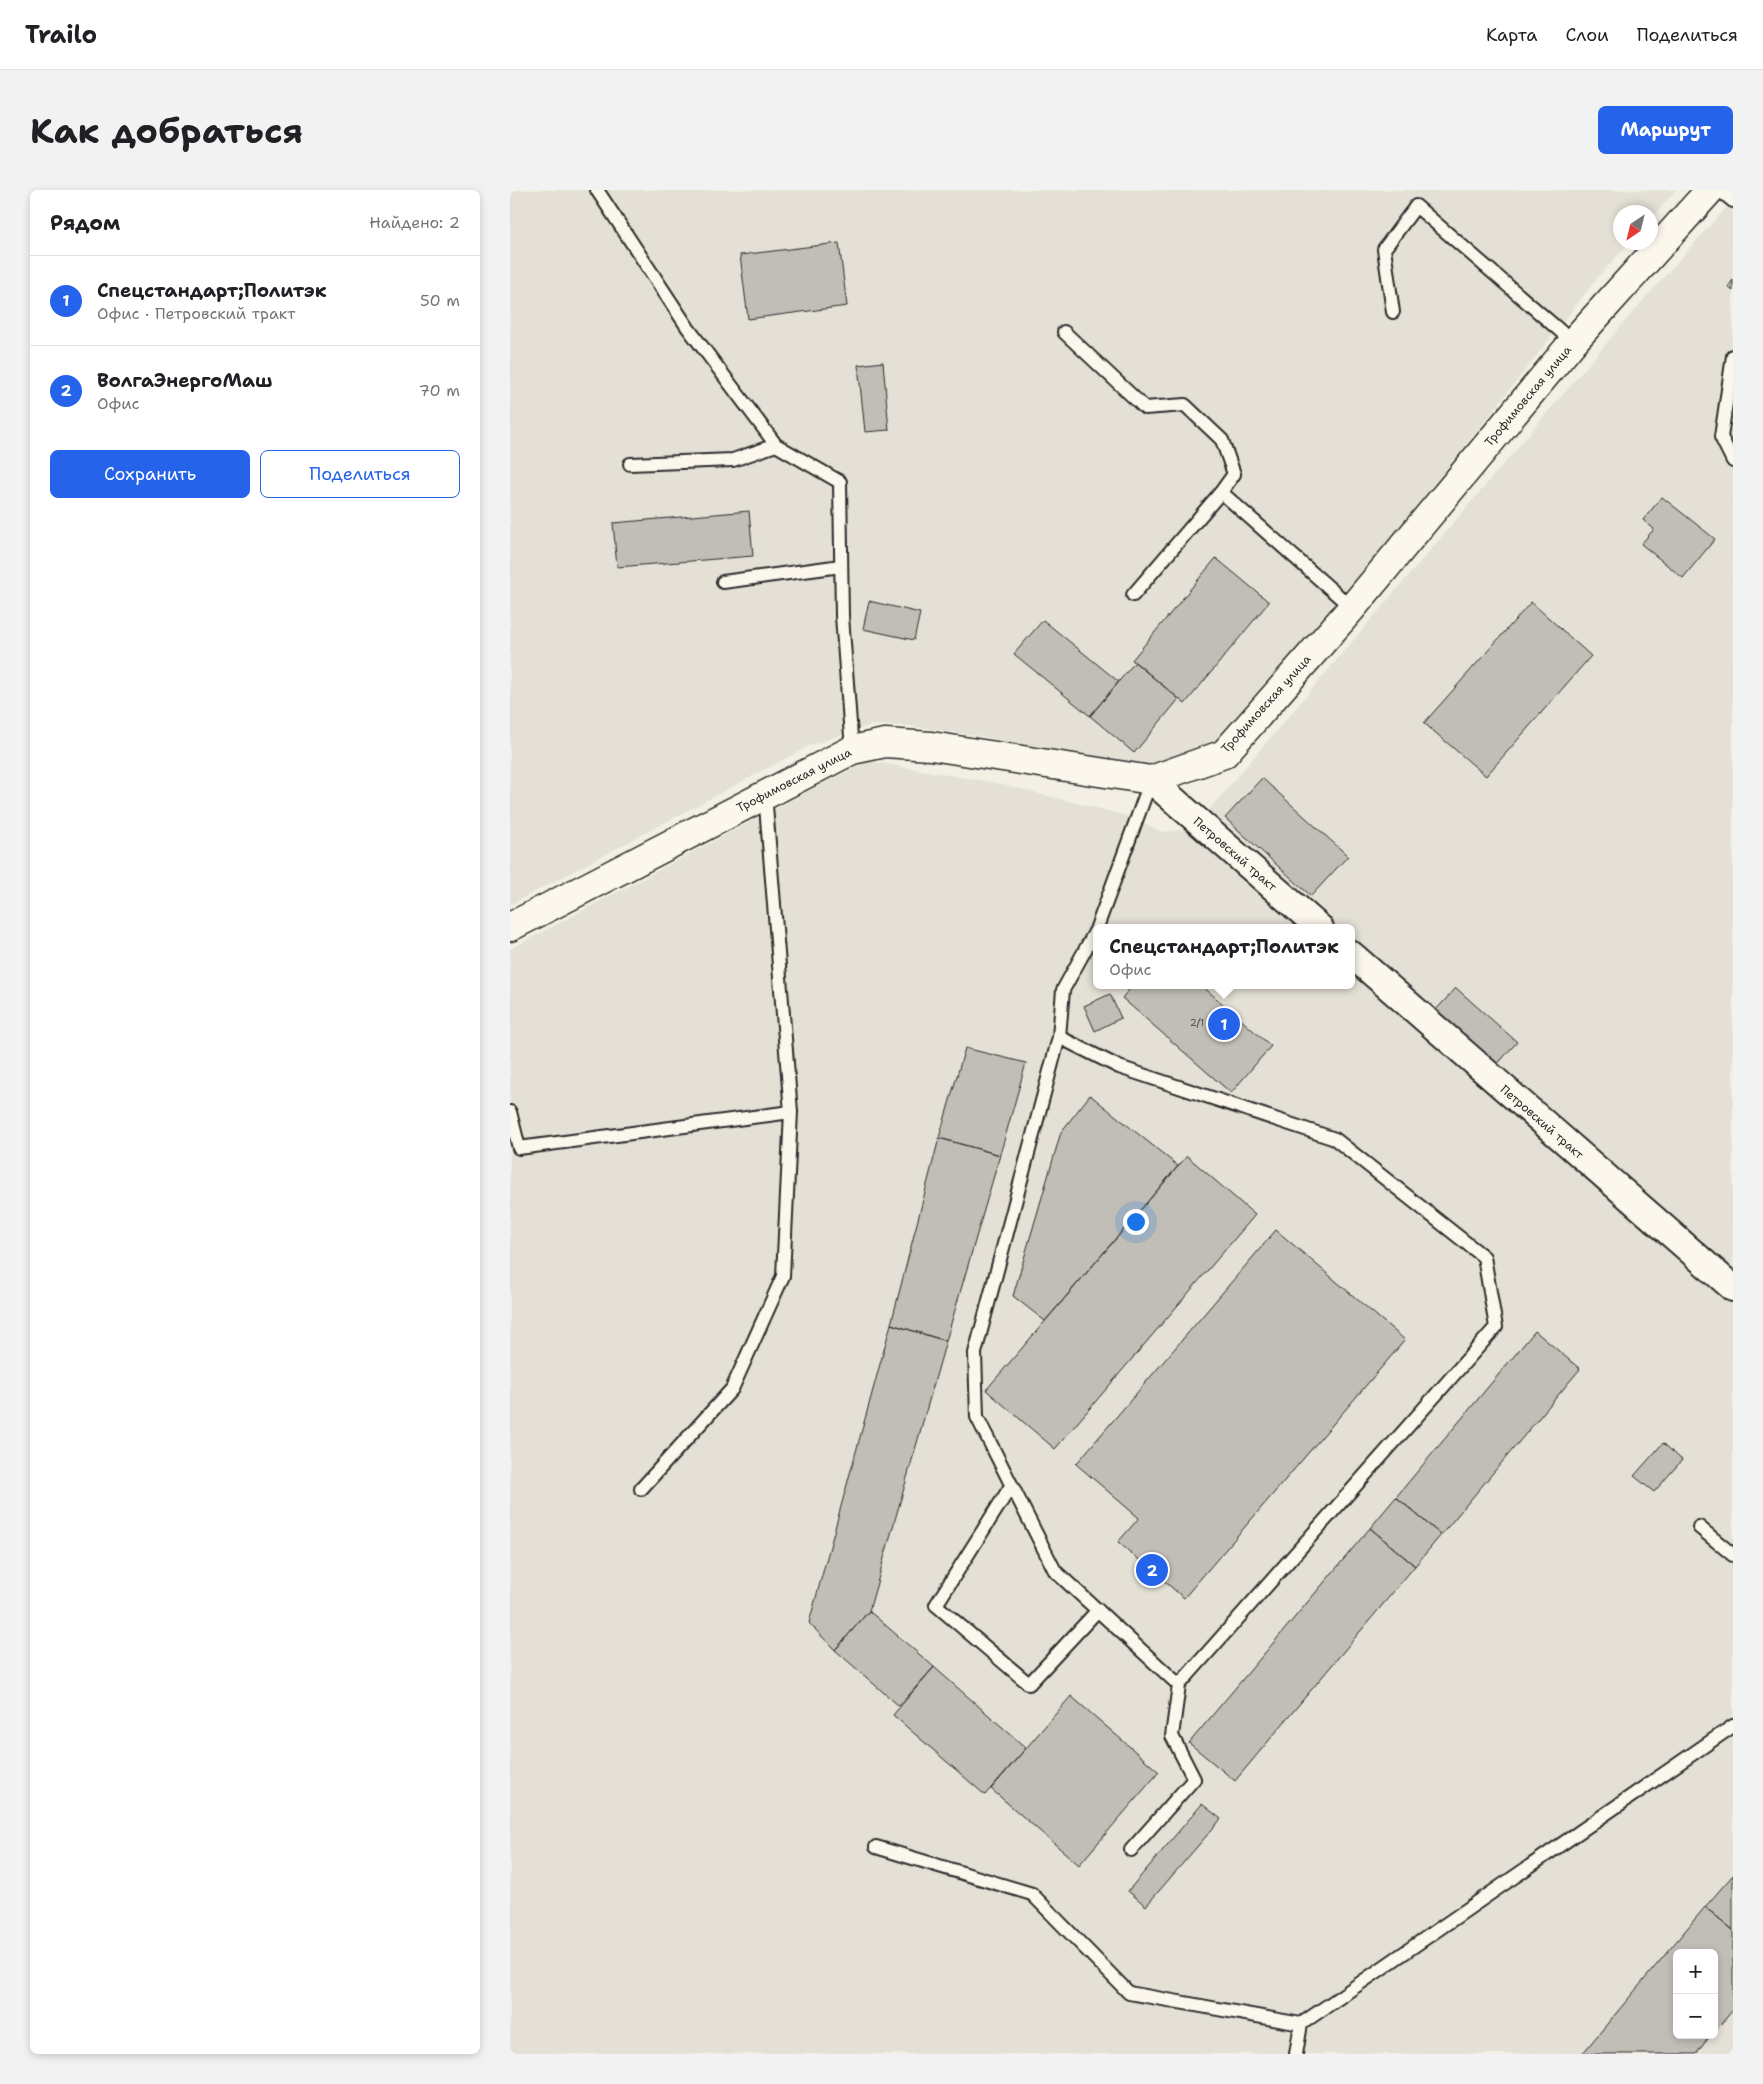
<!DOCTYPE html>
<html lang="ru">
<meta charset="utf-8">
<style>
:root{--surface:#fff;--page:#f2f2f2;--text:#202124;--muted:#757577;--line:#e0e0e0;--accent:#2563eb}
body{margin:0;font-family:"Shantell Sans",sans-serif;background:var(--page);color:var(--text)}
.controls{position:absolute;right:15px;bottom:15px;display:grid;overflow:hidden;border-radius:8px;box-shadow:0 2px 8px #0003}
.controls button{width:45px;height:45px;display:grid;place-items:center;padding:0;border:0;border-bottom:1px solid var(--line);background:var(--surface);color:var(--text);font:25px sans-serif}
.compass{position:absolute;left:1103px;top:15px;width:45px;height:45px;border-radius:50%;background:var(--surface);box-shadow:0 2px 8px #0003;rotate:215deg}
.you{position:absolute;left:625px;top:1031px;width:18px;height:18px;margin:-12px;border:4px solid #fff;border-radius:50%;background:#1a73e8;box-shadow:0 0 0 8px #1a73e833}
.badge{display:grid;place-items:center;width:32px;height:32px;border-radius:50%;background:var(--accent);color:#fff;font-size:16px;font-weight:700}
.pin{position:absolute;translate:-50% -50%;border:2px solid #fff;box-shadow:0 1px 5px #0006}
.popup{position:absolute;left:583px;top:734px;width:262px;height:65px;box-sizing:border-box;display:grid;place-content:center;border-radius:8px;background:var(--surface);filter:drop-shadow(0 1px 4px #0005);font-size:16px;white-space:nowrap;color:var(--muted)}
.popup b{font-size:19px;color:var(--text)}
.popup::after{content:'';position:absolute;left:50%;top:100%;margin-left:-10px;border:10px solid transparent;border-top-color:var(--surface)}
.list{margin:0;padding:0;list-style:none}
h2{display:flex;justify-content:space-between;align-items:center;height:65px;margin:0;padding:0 20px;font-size:21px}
h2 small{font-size:16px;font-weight:400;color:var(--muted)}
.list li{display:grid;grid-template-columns:32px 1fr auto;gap:15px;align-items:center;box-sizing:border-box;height:90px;padding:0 20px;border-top:1px solid var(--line)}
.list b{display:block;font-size:19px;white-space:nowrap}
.list p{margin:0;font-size:16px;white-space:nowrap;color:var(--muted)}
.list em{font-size:16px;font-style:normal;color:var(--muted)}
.actions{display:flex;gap:10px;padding:15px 20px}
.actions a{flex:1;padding:11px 0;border:1px solid var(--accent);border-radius:8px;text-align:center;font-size:18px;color:var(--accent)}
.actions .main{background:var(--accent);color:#fff}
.map{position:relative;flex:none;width:1223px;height:1864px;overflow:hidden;border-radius:8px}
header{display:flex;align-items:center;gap:30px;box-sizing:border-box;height:70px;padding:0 25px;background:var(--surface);border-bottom:1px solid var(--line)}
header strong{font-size:24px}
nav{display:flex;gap:28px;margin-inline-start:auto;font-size:18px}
.intro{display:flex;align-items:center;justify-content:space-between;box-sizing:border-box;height:120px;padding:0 30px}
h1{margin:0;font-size:35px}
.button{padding:12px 22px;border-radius:8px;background:var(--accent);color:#fff;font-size:18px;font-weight:700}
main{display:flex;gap:30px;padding:0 30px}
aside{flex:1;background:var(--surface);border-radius:8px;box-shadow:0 2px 8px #0003}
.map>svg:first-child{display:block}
.built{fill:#e4e0d6;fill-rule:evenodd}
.building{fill:#c0beb6;stroke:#2b2b2b}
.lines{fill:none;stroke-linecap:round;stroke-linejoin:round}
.service-casing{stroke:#2b2b2b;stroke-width:16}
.minor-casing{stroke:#2b2b2b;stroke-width:30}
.tertiary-casing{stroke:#2b2b2b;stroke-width:31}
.service{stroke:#fbf7ec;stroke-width:12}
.minor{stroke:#fbf7ec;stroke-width:26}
.tertiary{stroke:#fbf7ec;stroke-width:28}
.labels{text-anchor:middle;stroke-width:5;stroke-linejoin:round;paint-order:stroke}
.number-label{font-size:10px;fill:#50504e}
.street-label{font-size:12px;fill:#2b2b2b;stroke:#fbf7ec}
</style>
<header>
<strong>Trailo</strong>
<nav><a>Карта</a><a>Слои</a><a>Поделиться</a></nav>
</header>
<div class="intro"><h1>Как добраться</h1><a class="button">Маршрут</a></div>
<main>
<aside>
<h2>Рядом<small>Найдено: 2</small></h2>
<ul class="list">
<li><span class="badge">1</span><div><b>Спецстандарт;Политэк</b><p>Офис · Петровский тракт</p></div><em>50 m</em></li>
<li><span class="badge">2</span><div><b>ВолгаЭнергоМаш</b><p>Офис</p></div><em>70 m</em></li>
</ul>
<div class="actions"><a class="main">Сохранить</a><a>Поделиться</a></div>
</aside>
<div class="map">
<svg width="1223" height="1864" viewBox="0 0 1223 1864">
<rect width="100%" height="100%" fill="#f3efe4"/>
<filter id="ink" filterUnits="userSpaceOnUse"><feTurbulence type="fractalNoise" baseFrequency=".02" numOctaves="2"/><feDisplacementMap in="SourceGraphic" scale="10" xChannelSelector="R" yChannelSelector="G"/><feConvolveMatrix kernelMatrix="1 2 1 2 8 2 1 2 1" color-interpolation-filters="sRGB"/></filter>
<g filter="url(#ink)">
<path class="built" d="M0,0H1166L1141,29L1140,22H1110V52L1119,53L1089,86L714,564L641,590L475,547L401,536L361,535L301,555L0,715Z
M1223,10V1864H0V759L302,599L359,571L486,593L622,627L652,642L685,638L704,614L1129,115ZM586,738H842V795H586ZM1167,1763H1204V1845H1167Z"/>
<path class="building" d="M329,53L337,116L238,129L230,65Z
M1223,90V101L1218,97Z
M373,172L379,240L355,242L348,175Z
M1152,307L1205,349L1173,388L1131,354L1144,339L1133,330Z
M239,321L243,366L107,377L103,333Z
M706,368L759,412L675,514L622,470Z
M359,411L410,423L404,450L353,439Z
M1021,412L1081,466L976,586L914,533Z
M533,430L609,492L580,526L504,464Z
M625,472L669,509L624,563L580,526Z
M752,588L838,666L801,706L715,628Z
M623,795H691L761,856L721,903L612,808Z
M946,798L1007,852L985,877L923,823Z
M600,804L611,828L585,841L574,816Z
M455,858L516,873L490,965L429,948Z
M580,905L668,976L535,1131L503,1106L551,942Z
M429,948L490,965L436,1151L381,1134Z
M677,966L745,1025L545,1259L476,1200Z
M766,1040L895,1150L674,1408L608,1352L629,1328L566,1274Z
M381,1134L436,1151L359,1421L325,1460L299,1433Z
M1025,1141L1070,1179L931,1345L886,1307Z
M1153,1253L1172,1270L1144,1302L1124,1286Z
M886,1307L931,1345L905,1376L860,1338Z
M860,1338L905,1376L725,1591L679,1553Z
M359,1421L424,1477L389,1516L325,1460Z
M424,1477L516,1558L475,1605L383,1525Z
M561,1506L649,1582L569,1675L481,1599Z
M692,1614L711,1629L636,1716L618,1701Z
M1223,1685V1740L1195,1717Z
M1195,1717L1223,1740V1820L1204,1842V1763H1167V1845H1201L1186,1864H1072Z"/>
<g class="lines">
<defs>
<path id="service" d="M87,0L178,138L266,255L330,292L332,426L342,560
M1209,0L1223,11
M883,122L874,59L906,16L1063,152
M554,142L635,218L675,215L712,250L724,284L711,302
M1223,166L1211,247L1223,271
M120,274L223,270L266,255
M213,392L331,376
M623,405L711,302L842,418
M549,847L465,1163L467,1227L545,1381L669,1495
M0,922L9,958L281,922
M501,1296L426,1415L519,1494L588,1420
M131,1299L222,1199L273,1086L281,922L255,604
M1189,1337L1223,1365
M366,1657L522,1704L619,1803L791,1834L1223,1536
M621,1660L684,1589L662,1546L669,1495L986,1137L974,1067L825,949L609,877L549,847L553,800L586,740L641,590
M786,1864L791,1834"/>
<path id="minor" d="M641,590L810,738
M842,765L1223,1098"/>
<path id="tertiary" d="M0,737L342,560L375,553L421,556L641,590L714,564L842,418L1063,152L1200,0"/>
</defs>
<use href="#service" class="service-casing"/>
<use href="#minor" class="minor-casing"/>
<use href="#tertiary" class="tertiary-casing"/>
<use href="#service" class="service"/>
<use href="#minor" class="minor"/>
<use href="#tertiary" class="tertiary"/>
</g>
</g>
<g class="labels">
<g class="number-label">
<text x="687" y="836">2/1</text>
</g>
<g class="street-label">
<text transform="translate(1018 206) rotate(-50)" y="4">Трофимовская улица</text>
<text transform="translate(756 514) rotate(-48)" y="4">Трофимовская улица</text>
<text transform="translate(284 590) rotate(-27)" y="4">Трофимовская улица</text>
<text transform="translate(725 664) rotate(41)" y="4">Петровский тракт</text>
<text transform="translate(1032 932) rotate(41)" y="4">Петровский тракт</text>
</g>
</g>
</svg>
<div class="controls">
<button>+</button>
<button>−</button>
</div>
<svg class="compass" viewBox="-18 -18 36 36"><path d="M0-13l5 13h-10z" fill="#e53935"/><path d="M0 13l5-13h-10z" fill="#757577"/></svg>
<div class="you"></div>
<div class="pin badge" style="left:714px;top:834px">1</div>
<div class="popup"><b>Спецстандарт;Политэк</b>Офис</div>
<div class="pin badge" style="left:642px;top:1380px">2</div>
</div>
</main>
